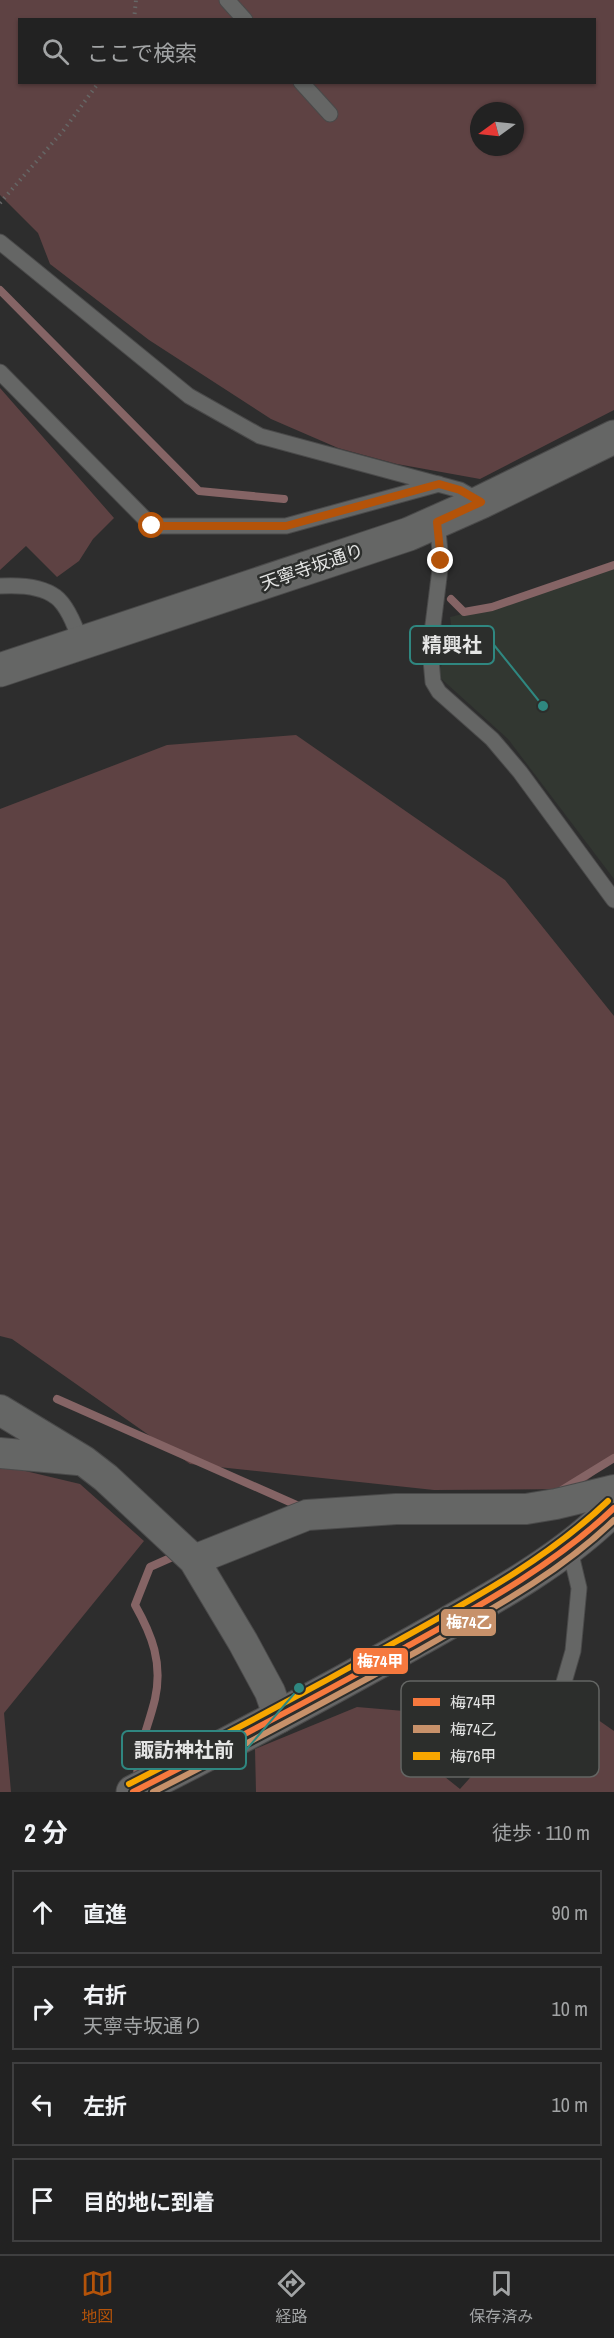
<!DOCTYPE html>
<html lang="ja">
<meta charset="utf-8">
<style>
:root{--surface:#222;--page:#2e2f2f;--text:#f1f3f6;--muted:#a2a4a5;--line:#3f3f40;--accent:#b45309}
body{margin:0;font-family:"Archivo Narrow","Noto Sans JP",sans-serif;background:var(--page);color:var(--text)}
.compass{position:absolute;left:470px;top:102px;width:54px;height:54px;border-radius:50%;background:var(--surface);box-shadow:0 2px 4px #0004;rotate:255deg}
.stop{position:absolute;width:18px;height:18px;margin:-14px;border:4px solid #b45309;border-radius:50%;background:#fff}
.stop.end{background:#b45309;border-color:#fff;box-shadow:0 2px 6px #0008}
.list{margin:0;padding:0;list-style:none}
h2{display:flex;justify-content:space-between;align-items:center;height:78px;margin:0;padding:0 24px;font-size:26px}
h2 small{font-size:20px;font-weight:400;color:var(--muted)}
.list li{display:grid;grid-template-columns:39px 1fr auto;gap:18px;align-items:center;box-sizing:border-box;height:84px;margin:0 12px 12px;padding:0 12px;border:2px solid var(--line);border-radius:0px}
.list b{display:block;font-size:22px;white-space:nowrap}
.list p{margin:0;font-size:20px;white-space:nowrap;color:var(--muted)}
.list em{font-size:20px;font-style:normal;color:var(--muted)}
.icon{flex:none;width:33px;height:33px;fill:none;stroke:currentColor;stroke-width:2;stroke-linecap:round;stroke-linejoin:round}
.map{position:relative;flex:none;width:614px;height:1792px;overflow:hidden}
.search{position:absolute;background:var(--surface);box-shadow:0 2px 4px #0004;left:18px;right:18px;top:18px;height:66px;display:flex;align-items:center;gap:15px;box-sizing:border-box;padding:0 21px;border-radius:0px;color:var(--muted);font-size:22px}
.sheet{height:462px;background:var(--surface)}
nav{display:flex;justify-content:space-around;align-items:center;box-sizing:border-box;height:84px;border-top:2px solid var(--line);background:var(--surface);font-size:16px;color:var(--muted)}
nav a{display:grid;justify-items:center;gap:3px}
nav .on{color:var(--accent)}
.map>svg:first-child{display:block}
.built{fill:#323731}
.green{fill:#5e4243;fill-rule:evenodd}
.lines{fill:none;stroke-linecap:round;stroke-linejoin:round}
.stream{stroke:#856465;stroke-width:8}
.service-casing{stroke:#4a4a4a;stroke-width:17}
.minor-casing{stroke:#4a4a4a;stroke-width:32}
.tertiary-casing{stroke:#4a4a4a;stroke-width:35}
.primary-casing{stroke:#4a4a4a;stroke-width:35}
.path{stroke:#666766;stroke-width:4;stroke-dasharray:1.5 4.5;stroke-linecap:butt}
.service{stroke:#656665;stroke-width:15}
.minor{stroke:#656665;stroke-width:30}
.tertiary{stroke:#656665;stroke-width:33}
.primary{stroke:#666;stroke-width:33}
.bus-1-casing{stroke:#2c2e2c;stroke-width:10}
.bus-2-casing{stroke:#2c2e2c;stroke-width:10}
.bus-3-casing{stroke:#2c2e2c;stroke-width:10}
.bus-1{stroke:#f6793e;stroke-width:6}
.bus-2{stroke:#c7916a;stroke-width:6}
.bus-3{stroke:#f7a600;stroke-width:6}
.route{stroke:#b45309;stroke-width:8}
.labels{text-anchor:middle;stroke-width:5;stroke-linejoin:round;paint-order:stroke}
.street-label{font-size:18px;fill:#e4e5e4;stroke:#2c2e2c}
.key{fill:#2c2e2c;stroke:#636563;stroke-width:1.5}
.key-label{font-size:16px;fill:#e4e5e4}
.leader{fill:none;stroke:#2f8780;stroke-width:2}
.callout-dot{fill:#2f8780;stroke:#2c2e2c;stroke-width:2}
.callout{fill:#2c2e2c;stroke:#2f8780;stroke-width:2}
.callout-label{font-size:20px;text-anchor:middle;font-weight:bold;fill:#e4e5e4}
.line-badge{stroke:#2c2e2c;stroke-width:2}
.badge-label{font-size:16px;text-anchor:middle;font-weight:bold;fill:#fff}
</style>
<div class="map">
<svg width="614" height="1792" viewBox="0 0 614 1792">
<rect width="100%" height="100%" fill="#2d2d2d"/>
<path class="built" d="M614,565V879L508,739L436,674L454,646L450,617L492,607Z"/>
<path class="green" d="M0,0H614V410L480,479L397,464L338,448L271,419L149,340L50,264L38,233L0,195ZM20,20H594V82H20ZM479,111H515V147H479Z
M0,388L114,518L93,539L79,561L57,577L26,546L0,570Z
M296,735L505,880L614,1016V1459L576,1489L434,1490L190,1464L12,1339L0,1336V809L167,745Z
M0,1468L17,1469L80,1484L144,1541L4,1713L11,1792H0Z
M568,1699L614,1731V1792H256L255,1749L357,1707L416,1712L425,1761L460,1789L521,1721Z"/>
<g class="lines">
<path class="stream" d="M0,290L199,491L284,499
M451,599L464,612L492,607L614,565
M57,1399L301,1507
M562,1490L614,1458
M137,1782C136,1750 148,1729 155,1699C163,1663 152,1635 135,1605L150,1567L177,1555"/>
<defs>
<path id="service" d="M227,0L245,20
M301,82L330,114
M0,242L189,396L260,436L460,490L481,502
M0,372L152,526H286L439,484
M437,522L441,561L430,649L433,682L439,692L492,739L520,772L614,900
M0,586C17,585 42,586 56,597C68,606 76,628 81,643
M493,1741L526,1727L562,1689L573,1651L579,1588L569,1546"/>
<path id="minor" d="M0,1410L84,1461L106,1478L194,1560L243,1642L270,1692L279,1718
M0,1453L78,1460
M194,1560L307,1515L396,1509H526L556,1504L614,1490"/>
<path id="tertiary" d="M0,670L409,534L481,502L614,437"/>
<path id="primary" d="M133,1792C229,1744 324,1693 418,1640C482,1604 563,1561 614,1508"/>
</defs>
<use href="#service" class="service-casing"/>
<use href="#minor" class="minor-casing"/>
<use href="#tertiary" class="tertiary-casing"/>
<use href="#primary" class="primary-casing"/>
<path class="path" d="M134,20L136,0
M0,203L63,131L99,82"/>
<use href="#service" class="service"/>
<use href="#minor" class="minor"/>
<use href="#tertiary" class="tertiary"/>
<use href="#primary" class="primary"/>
<defs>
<path id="bus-1" d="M133,1792C225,1745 316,1697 406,1647C479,1606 553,1566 614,1508"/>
<path id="bus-2" d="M153,1792C242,1747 330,1699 418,1651C486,1612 557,1575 614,1520"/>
<path id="bus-3" d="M129,1784C220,1738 310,1690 399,1640C473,1599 546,1560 608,1501"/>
</defs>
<use href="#bus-1" class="bus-1-casing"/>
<use href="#bus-2" class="bus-2-casing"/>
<use href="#bus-3" class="bus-3-casing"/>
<use href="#bus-1" class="bus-1"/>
<use href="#bus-2" class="bus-2"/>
<use href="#bus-3" class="bus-3"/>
</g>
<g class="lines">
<path class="route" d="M152,526H286L439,484L460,490L481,502L437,522L441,561"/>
</g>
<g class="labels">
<g class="street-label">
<text transform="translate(312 567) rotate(-19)" y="6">天寧寺坂通り</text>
</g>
</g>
<rect x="401" y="1681" width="198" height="96" rx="9" class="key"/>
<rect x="413" y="1698" width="27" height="8" fill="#f6793e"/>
<rect x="413" y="1725" width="27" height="8" fill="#c7916a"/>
<rect x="413" y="1752" width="27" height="8" fill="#f7a600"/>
<g class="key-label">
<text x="450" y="1708">梅74甲</text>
<text x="450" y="1735">梅74乙</text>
<text x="450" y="1762">梅76甲</text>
</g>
<path class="leader" d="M543 706L494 645M299 1688L246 1750"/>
<g class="callout-dot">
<circle cx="543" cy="706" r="6"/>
<circle cx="299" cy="1688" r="6"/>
</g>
<g class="callout">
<rect x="410" y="626" width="84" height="38" rx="6"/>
<rect x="122" y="1731" width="124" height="38" rx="6"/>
</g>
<g class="callout-label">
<text x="452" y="652">精興社</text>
<text x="184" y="1757">諏訪神社前</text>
</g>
<g class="line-badge">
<rect x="440" y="1608" width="57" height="29" rx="6" fill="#c7916a"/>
<rect x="352" y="1647" width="57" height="28" rx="6" fill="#f6793e"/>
</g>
<g class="badge-label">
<text x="469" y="1628">梅74乙</text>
<text x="380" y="1667">梅74甲</text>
</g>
</svg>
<svg class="compass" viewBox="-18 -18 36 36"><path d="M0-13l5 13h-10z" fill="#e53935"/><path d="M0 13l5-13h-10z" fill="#a2a4a5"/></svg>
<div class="stop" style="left:152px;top:526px"></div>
<div class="stop end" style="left:441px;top:561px"></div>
<div class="search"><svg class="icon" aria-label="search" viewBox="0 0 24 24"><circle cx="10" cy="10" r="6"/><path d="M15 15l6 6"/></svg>ここで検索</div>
</div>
<section class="sheet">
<h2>2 分<small>徒歩 · 110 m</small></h2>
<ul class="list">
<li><svg class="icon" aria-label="ahead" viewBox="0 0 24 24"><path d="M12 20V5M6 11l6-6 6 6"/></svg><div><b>直進</b></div><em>90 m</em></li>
<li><svg class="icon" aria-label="right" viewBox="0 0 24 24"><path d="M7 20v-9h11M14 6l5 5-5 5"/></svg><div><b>右折</b><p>天寧寺坂通り</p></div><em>10 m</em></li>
<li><svg class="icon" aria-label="left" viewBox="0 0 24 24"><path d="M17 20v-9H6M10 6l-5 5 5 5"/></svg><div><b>左折</b></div><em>10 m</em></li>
<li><svg class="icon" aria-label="arrive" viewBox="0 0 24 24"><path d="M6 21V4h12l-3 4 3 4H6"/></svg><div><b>目的地に到着</b></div></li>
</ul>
</section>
<nav>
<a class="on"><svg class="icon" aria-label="map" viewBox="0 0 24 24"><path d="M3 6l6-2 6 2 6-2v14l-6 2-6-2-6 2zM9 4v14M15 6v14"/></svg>地図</a>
<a><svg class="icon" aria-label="directions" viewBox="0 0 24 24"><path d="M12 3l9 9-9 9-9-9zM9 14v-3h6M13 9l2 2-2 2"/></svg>経路</a>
<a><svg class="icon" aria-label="saved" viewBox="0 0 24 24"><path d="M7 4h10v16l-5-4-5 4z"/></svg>保存済み</a>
</nav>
